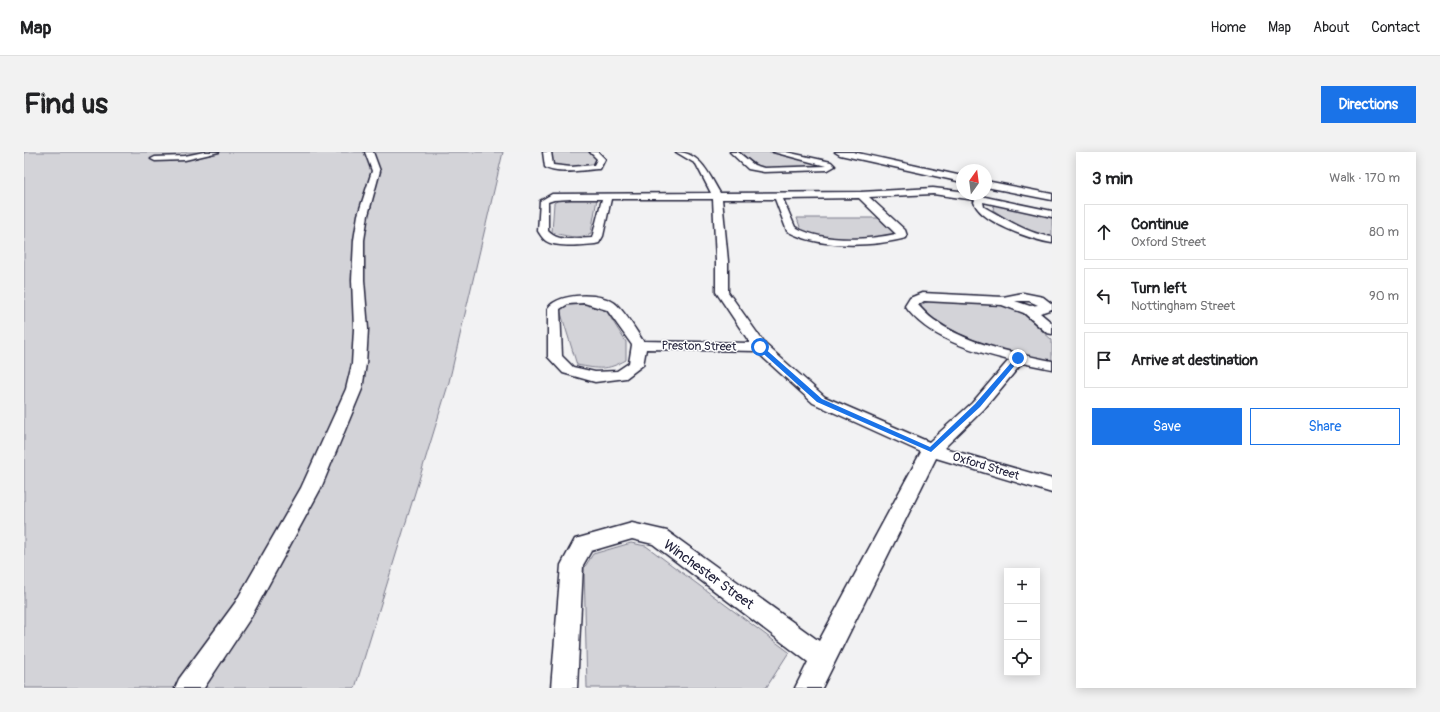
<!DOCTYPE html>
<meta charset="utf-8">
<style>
:root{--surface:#fff;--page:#f2f2f2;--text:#202124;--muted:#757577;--line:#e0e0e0;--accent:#1a73e8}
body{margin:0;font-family:Pangolin,sans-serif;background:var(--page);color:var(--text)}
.controls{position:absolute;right:12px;bottom:12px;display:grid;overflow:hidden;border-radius:0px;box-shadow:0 2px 10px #0003}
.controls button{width:36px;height:36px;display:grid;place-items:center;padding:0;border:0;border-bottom:1px solid var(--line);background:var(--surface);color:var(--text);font:20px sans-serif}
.compass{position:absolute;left:932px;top:12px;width:36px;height:36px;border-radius:50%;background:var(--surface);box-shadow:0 2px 10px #0003;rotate:14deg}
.stop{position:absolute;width:12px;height:12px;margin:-9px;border:3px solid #1a73e8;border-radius:50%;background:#fff}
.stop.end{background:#1a73e8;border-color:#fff;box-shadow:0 1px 4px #0008}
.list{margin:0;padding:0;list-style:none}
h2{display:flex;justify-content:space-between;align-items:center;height:52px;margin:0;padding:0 16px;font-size:17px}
h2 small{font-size:13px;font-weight:400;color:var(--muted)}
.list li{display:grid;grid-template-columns:26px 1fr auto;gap:12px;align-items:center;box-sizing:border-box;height:56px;margin:0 8px 8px;padding:0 8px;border:1px solid var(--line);border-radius:0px}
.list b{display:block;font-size:15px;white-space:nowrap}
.list p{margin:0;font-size:13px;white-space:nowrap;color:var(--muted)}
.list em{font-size:13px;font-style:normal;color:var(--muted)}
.actions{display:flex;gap:8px;padding:12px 16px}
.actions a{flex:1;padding:9px 0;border:1px solid var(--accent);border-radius:0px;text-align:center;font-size:14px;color:var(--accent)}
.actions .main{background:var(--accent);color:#fff}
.icon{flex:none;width:22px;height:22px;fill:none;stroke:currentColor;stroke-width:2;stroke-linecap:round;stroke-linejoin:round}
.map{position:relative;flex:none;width:1028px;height:536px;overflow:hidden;border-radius:0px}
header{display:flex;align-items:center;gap:24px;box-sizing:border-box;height:56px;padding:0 20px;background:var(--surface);border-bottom:1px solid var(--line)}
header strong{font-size:19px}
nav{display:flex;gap:22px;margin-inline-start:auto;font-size:14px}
.intro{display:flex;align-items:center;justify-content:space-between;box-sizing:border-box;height:96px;padding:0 24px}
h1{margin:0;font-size:28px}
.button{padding:10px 18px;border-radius:0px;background:var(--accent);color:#fff;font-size:14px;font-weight:700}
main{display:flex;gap:24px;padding:0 24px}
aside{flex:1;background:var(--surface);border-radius:0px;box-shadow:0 2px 10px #0003}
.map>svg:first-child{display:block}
.green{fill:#d3d3d8;stroke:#7a7a8a}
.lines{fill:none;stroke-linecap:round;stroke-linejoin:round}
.street-casing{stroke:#22223b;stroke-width:3}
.secondary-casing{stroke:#22223b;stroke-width:3}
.street{fill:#fff;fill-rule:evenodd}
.secondary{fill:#fff;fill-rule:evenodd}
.route{fill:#1a73e8}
.labels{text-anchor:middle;stroke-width:3;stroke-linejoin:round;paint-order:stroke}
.street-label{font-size:12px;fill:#22223b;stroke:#fff}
.near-street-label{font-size:14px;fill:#22223b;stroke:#fff}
</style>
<header>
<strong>Map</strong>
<nav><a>Home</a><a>Map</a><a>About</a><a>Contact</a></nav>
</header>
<div class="intro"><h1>Find us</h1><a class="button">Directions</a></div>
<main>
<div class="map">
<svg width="1028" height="536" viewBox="0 0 1028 536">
<rect width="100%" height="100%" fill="#f2f2f3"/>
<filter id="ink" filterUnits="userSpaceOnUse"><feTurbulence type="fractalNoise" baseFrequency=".025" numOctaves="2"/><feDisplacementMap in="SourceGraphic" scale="8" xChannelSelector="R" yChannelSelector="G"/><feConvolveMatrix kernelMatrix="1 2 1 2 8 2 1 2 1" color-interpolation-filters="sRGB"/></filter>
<g filter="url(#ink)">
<path class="green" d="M0,0H479L425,230L331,536H0Z
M528,0H564L573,7L571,14L549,16L526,13Z
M715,0H747L799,11L801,14L748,17L735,15Z
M536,47H573L567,81C556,88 540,84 528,80L530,51Z
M970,52L1028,64V86L1008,83L969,58Z
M773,66H857L871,78L870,82L861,85C835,85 800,91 777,78Z
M905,149L977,153L997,160L1028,188V209C982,200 932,188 897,156L898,152Z
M568,152L581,157L602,190V208C582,219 575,217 553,213L536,158L544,153Z
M607,391L622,394L765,500L742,536H563L560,416L569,402Z"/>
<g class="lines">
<defs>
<path id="street" d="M180,0H195L161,8L131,9L127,7L131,5L161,4Z
M341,0H349L356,19L344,63L340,88V128L344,177L342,212L338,237L297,336L227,465L180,536H151L155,527L211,451L277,336L322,237L328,212L330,177L328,128L330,88L334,63L348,19Z
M519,0H527L529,13L547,15L570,13L573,7L566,0H574L581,7L576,17H573C561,18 531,23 521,15Z
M652,0C677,0 685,23 696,41L837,40L909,36L935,39L938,40V42H947L1028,59V65L959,50L960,55C982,67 1002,81 1028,85V91C1008,88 956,70 950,50L951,48L909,42L845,45L881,78L883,84L882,86C847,95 795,97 763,79L751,47H698L704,109V140L741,192L801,245L905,290L948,251L985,208C949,199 903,186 881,154L886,146L898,141L979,145L999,141L1019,145L1028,152V157L1016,161L1028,171V182L1023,181L1000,161L978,153L900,149L894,153C899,158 904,164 910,168C943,192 989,201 1028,209V217L998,211L960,257L920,296L1028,327V341L912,306L798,536H771L784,510L629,392L608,387L567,399L559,413L553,536H527L537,413L551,387L608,371L643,379L795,489L897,300L789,251L732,199L622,197L619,213L602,226L571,230L539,221L524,205V156C535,140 580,140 593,153C603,163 611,177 619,189L726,191L692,140V109L689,47H587L579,84L575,91L571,92C559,93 533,96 522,89C519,87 516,82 514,79L516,49L528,42L687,41L672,12ZM835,46L872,82C841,88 800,91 771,75L759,47ZM547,47H578L568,86C553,86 535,91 524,79V50L530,48ZM991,149H1005L1014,153L1006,154ZM560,151L583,158L608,193L605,211L593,219L571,220L549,215L538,204L536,157L544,152Z
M706,0H714L730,13L740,16L802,14L749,0H762L807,10L811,14L804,18L740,20L724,17Z"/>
<path id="secondary" d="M811,0H829L938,24V30L816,3Z
M962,29L1028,42V48L962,35Z"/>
</defs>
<use href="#street" class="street-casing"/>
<use href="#secondary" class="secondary-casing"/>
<use href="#street" class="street"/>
<use href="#secondary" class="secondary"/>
</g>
</g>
<path class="route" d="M734,194H738L798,247L906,295L951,252L992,205L997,206L956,255L907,300L793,250L734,197Z"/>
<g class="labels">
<g class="street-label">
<text transform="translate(675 194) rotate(1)" y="4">Preston Street</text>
<text transform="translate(962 314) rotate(17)" y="4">Oxford Street</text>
</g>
<g class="near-street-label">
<text transform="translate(685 422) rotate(36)" y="5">Winchester Street</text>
</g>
</g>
</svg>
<div class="controls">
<button>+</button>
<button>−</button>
<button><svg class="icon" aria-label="locate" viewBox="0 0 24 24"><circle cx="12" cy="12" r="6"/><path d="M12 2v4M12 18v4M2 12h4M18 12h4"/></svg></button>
</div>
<svg class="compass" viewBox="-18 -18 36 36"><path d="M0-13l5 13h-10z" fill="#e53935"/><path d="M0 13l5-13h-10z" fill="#757577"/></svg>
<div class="stop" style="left:736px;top:195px"></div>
<div class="stop end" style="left:994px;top:206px"></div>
</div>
<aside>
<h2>3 min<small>Walk · 170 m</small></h2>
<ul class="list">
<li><svg class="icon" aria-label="ahead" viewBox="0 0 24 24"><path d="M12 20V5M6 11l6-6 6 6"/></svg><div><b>Continue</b><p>Oxford Street</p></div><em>80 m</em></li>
<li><svg class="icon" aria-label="left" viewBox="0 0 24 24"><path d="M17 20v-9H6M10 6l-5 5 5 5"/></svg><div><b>Turn left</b><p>Nottingham Street</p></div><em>90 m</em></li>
<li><svg class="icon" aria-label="arrive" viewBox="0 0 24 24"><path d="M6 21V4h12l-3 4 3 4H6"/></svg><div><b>Arrive at destination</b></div></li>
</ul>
<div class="actions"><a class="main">Save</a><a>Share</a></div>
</aside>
</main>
